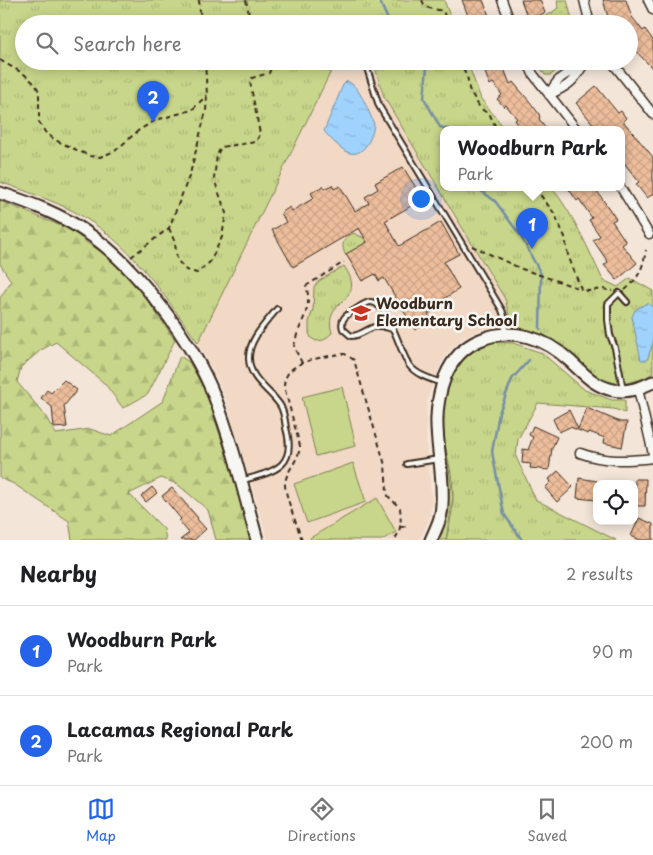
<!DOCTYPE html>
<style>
:root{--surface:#fff;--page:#f6f6f6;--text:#202124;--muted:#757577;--line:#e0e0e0;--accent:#2563eb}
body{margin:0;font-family:"Playpen Sans",sans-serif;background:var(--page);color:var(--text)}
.controls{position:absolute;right:15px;bottom:15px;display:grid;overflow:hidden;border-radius:10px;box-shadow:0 2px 12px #0003}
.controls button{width:45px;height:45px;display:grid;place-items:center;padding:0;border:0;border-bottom:1px solid var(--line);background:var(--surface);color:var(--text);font:25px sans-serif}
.you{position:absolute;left:420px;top:198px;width:18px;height:18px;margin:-12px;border:4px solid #fff;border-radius:50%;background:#1a73e8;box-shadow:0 0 0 8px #1a73e833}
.badge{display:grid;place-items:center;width:32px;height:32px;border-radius:50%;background:var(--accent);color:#fff;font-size:16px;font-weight:700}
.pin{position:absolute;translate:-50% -41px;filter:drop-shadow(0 1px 2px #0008)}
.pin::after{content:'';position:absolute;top:26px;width:18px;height:15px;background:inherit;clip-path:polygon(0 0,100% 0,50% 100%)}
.popup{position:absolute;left:440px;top:126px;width:185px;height:65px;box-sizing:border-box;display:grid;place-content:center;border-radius:10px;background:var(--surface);filter:drop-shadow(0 1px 4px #0005);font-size:16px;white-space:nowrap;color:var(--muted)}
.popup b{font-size:19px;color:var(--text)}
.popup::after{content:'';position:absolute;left:50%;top:100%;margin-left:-10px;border:10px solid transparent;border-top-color:var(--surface)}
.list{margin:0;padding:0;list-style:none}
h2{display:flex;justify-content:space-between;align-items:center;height:65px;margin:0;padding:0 20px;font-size:21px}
h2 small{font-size:16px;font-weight:400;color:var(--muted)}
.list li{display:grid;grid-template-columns:32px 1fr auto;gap:15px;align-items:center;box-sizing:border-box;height:90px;padding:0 20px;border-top:1px solid var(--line)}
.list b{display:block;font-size:19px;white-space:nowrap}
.list p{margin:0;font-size:16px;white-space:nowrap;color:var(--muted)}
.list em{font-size:16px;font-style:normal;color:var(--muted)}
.icon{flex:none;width:28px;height:28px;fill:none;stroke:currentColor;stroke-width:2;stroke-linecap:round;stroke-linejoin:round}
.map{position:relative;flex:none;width:653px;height:540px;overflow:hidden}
.search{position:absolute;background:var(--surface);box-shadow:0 2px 12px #0003;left:15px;right:15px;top:15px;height:55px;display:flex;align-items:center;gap:12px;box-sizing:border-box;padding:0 18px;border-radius:28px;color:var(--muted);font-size:19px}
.sheet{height:245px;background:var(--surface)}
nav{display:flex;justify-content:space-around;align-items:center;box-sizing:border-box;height:70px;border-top:1px solid var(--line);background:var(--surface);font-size:14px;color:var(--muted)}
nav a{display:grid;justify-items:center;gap:2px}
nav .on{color:var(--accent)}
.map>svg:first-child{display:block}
.built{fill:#f1d9c6}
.grass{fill:url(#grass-dots);stroke:#818054}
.forest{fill:url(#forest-firs);stroke:#818054}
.park{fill:url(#park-tufts);stroke:#818054}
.pitch{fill:#c7d68a;stroke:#818054}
.water{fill:url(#water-ripples);stroke:#778fa4}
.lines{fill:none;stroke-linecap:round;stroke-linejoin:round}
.stream{stroke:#778fa4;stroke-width:2.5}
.building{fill:url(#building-cross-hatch);stroke:#3b2a1e}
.lane-casing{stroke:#3b2a1e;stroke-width:8}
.street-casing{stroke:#3b2a1e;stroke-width:11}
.secondary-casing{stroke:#3b2a1e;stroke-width:15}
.path{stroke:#3b2a1e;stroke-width:2;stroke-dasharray:5 4;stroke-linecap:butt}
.lane{stroke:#f6f6f2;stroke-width:4}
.street{stroke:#f6f6f2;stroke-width:8}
.secondary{stroke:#f6f6f2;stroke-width:11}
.labels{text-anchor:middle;stroke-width:5;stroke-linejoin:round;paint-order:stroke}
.poi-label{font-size:15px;font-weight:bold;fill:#3b2a1e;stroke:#f6f6f2;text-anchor:start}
</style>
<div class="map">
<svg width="653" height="540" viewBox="0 0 653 540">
<defs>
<pattern id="grass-dots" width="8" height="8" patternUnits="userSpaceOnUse" patternTransform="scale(1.25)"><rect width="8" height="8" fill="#c7d68a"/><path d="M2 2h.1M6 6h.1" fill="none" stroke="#acb877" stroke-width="1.8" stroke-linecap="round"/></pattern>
<pattern id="forest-firs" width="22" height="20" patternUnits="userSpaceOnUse" patternTransform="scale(1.25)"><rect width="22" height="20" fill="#c7d68a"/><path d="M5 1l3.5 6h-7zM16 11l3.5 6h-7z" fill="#acb877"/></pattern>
<pattern id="park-tufts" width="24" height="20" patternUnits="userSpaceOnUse" patternTransform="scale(1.25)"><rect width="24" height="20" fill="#c7d68a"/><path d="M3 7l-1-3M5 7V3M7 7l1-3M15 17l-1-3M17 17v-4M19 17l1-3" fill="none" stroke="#acb877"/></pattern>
<pattern id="water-ripples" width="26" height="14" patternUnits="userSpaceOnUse" patternTransform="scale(1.25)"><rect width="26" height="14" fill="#9fd3fd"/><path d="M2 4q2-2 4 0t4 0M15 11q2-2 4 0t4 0" fill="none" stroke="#8ab5d8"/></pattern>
<pattern id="building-cross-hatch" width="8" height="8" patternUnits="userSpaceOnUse" patternTransform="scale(1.25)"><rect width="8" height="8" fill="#edbe9c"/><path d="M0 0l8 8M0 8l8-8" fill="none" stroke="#cca386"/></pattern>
</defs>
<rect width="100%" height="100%" fill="#f3e5d8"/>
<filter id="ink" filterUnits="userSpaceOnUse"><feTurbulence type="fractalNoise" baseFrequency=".02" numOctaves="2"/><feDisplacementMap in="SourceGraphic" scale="10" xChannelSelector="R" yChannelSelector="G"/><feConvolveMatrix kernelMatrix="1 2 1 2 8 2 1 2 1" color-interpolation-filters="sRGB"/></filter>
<g filter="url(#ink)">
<path class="built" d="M336,61H373L384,97L505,299L512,327H495L477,331L463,338L447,353L439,368L428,396L426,413V441L432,503L429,520L420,540H268L226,400L217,379L198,343Z"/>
<path class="grass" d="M557,0H567L573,24H526L550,14L558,8Z
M536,61H568L551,75H545Z
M446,447L453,497L446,540H439C454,507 446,481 446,447Z"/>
<path class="forest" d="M0,201L73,231L87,243L112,258L143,294L175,340L148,394L123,408L105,384L56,342L41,350L21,367L17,382L44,414L56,434L90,429L111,436L163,401L180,356L189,362L205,390L255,540H216L208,510L177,484L161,478L129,494L164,529L166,540H72L69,521L14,484L0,478V298L11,281L0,264Z"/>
<path class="park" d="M0,0H444L453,24H24V61H336L198,343C163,293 130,242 75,212C54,201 23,190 0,182Z
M373,61H467L481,99L506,130H443V188H552C574,215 588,249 603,280L618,287L630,278L653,291V307L646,303L647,359L653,343V373C633,386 608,387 588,371C577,362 568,351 556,343C544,335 526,332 512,327L505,299L384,97Z
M353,233L364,238L367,243L346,256C340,245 343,239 353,233Z
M344,266C370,303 321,298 332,333L324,340L316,341L311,338L309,333V322L313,309L314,287L319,281Z
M490,342L513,343L542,353L585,390L612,400H625V413L614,409L538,403L518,439L516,457L536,500L616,540H446C449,527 453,512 453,498C454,475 445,452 442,429C439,406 450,367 470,352C475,347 484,345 490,342Z"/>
<path class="pitch" d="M342,387L356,446L316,456L302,397Z
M353,463L366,502L307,523L294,484Z
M377,498L396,532L382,540H311L310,538Z"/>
<path class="water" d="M347,81C359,85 369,112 374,124C373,138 362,161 345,151C337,146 330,138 324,131L343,85Z
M647,303L653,307V343L647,360H641L632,317L635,310Z"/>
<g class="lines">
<path class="stream" d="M379,0L390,24
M420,61L427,67L424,98L440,127L451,130
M480,188V190L495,201L520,235L541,274L540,329
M522,540L504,514L492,452L499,413L512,379L529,360"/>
</g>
<path class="building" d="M462,0H483L491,21L485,24H473L472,20L470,21Z
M521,0H540L545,13L528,19Z
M603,0H626L632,17L643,31L645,29L653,40V69L629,44V24H614L611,16L608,17Z
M490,61H501L510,84L513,82L530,102L539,114L540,118L539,119L548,130H521L515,120L517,119L506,105L504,107L497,99L502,95L493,83L490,85L482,65Z
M596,86L618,113L621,111L626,118L623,121L653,157V194L647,198L636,184L639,182L621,159V130H598L576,103Z
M403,167L423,199L385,221L399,246L441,222L459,254L444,262L459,289L439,302L441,307L428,314L432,320L415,330L384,278L379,281L375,274L362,281L346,254L367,242L359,228L293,267L272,230L286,222L281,213L290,207L292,211L314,198L311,193L323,186L324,189L332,185L334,189L340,186L355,211L369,203L365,197L378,189L375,183Z
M568,188H595L616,219L612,221L626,242L622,245L637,263L617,280L604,265L608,262L593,240L600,236L589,220L592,218L579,199L577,201Z
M64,380L77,390L64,406L67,427L54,428L52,407L41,398L47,390L51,393Z
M587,408L620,422H627L622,447L604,443L605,438L589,432L588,434L570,427L559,432L553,419L569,410L578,429Z
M533,426L557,437L552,448L549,470L530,468L531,464L522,463L523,449L528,450L533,437L529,435Z
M558,471L573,487L557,502L545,488L551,482L549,479Z
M579,478L597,481V500L577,498Z
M635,479H646L645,506H634Z
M152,487L157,493L146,502L141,496Z
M172,488L198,518L197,519L206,529L194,540H180L189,533L179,521L181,519L162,496Z
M639,518L653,524V540H640L631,536Z"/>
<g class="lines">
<defs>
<path id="lane" d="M367,68L379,106L502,310L505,319V333
M392,329C388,328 383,326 380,326C369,326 362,336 351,336L343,329C340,320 345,316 353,311C358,308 364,303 370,302C388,301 400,352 409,365C416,375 431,379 442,383
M623,389L615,348L610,335L608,320V304L619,293L627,302
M407,464L439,459
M244,480C275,471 297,467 286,428C285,421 284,411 280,405C269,389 250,380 249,359C248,340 266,323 277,309"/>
<path id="street" d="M502,0L511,24
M584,0L590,24
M648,0L653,10
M527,61L533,74L577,130
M611,61L653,114
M549,95C561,70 570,75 590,61
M549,95C566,87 573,83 582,67
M621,188L649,234
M638,389L653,454
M580,453C604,462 627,461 653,458"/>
<path id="secondary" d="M0,193C30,203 60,214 86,232C135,264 194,343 215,398C233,444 244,493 257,540
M431,540C436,528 442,518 442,504C445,459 427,424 445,377C452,360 463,347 480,340C512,326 545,338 570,361C583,373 594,386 613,390C627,393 640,388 653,382"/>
</defs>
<use href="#lane" class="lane-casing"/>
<use href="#street" class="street-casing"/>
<use href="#secondary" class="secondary-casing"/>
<path class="path" d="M199,0L201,24
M246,0L251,24
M422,0C426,11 433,8 443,11L448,24
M0,60L24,74L35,84L39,91V122L45,132L55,140L90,156L100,157L115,151L139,130L156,120L192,110L207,95
M460,61L468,80L469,89L480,108L490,115L497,130
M462,67L478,61
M535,188L554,213L565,237L568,255L581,289L588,291L603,289L613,291
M169,228L175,243L177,260L186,270L197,273L210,262L222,237L226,213L214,179L217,155L221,147L256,142L260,134L250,82L252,78L269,73L274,61
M472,246L522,269L581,289
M131,257L169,228L190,174L206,111L207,95L205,61
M625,290C639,278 643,268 646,250
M302,363L294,347C297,325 314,310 306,286L344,262
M401,527L408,526V524
M302,540C298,528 284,493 285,483C287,469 299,461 300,446L284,386C285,360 319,359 339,354H345L354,360L385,465L387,491L388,496L400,508C401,520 402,530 394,540"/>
<use href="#lane" class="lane"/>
<use href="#street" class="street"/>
<use href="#secondary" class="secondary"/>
</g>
</g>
<defs>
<symbol id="school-bare" viewBox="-9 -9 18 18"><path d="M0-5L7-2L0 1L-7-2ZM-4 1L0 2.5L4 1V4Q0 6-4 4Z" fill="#c8321e" stroke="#f6f6f2" stroke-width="2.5" paint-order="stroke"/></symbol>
</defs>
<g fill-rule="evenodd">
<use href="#school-bare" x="347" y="299" width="28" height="28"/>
</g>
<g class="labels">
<g class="poi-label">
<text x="376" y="309">Woodburn<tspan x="376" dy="17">Elementary School</tspan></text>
</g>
</g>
</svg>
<div class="controls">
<button><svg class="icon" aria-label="locate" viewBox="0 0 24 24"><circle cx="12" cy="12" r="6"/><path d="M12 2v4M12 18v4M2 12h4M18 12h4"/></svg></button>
</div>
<div class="you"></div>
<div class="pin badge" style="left:532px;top:249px">1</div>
<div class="popup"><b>Woodburn Park</b>Park</div>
<div class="pin badge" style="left:153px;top:122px">2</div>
<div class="search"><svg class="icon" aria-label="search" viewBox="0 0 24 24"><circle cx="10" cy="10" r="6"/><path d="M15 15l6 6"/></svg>Search here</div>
</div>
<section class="sheet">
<h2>Nearby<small>2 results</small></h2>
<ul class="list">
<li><span class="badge">1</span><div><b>Woodburn Park</b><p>Park</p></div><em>90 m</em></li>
<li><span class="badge">2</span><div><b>Lacamas Regional Park</b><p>Park</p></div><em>200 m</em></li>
</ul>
</section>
<nav>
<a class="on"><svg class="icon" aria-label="map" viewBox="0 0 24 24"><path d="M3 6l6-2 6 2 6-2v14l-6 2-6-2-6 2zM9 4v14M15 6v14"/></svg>Map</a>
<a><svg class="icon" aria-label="directions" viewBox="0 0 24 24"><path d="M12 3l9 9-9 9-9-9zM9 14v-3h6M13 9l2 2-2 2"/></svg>Directions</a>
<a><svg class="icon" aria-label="saved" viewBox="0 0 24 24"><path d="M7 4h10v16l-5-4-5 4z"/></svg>Saved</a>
</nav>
